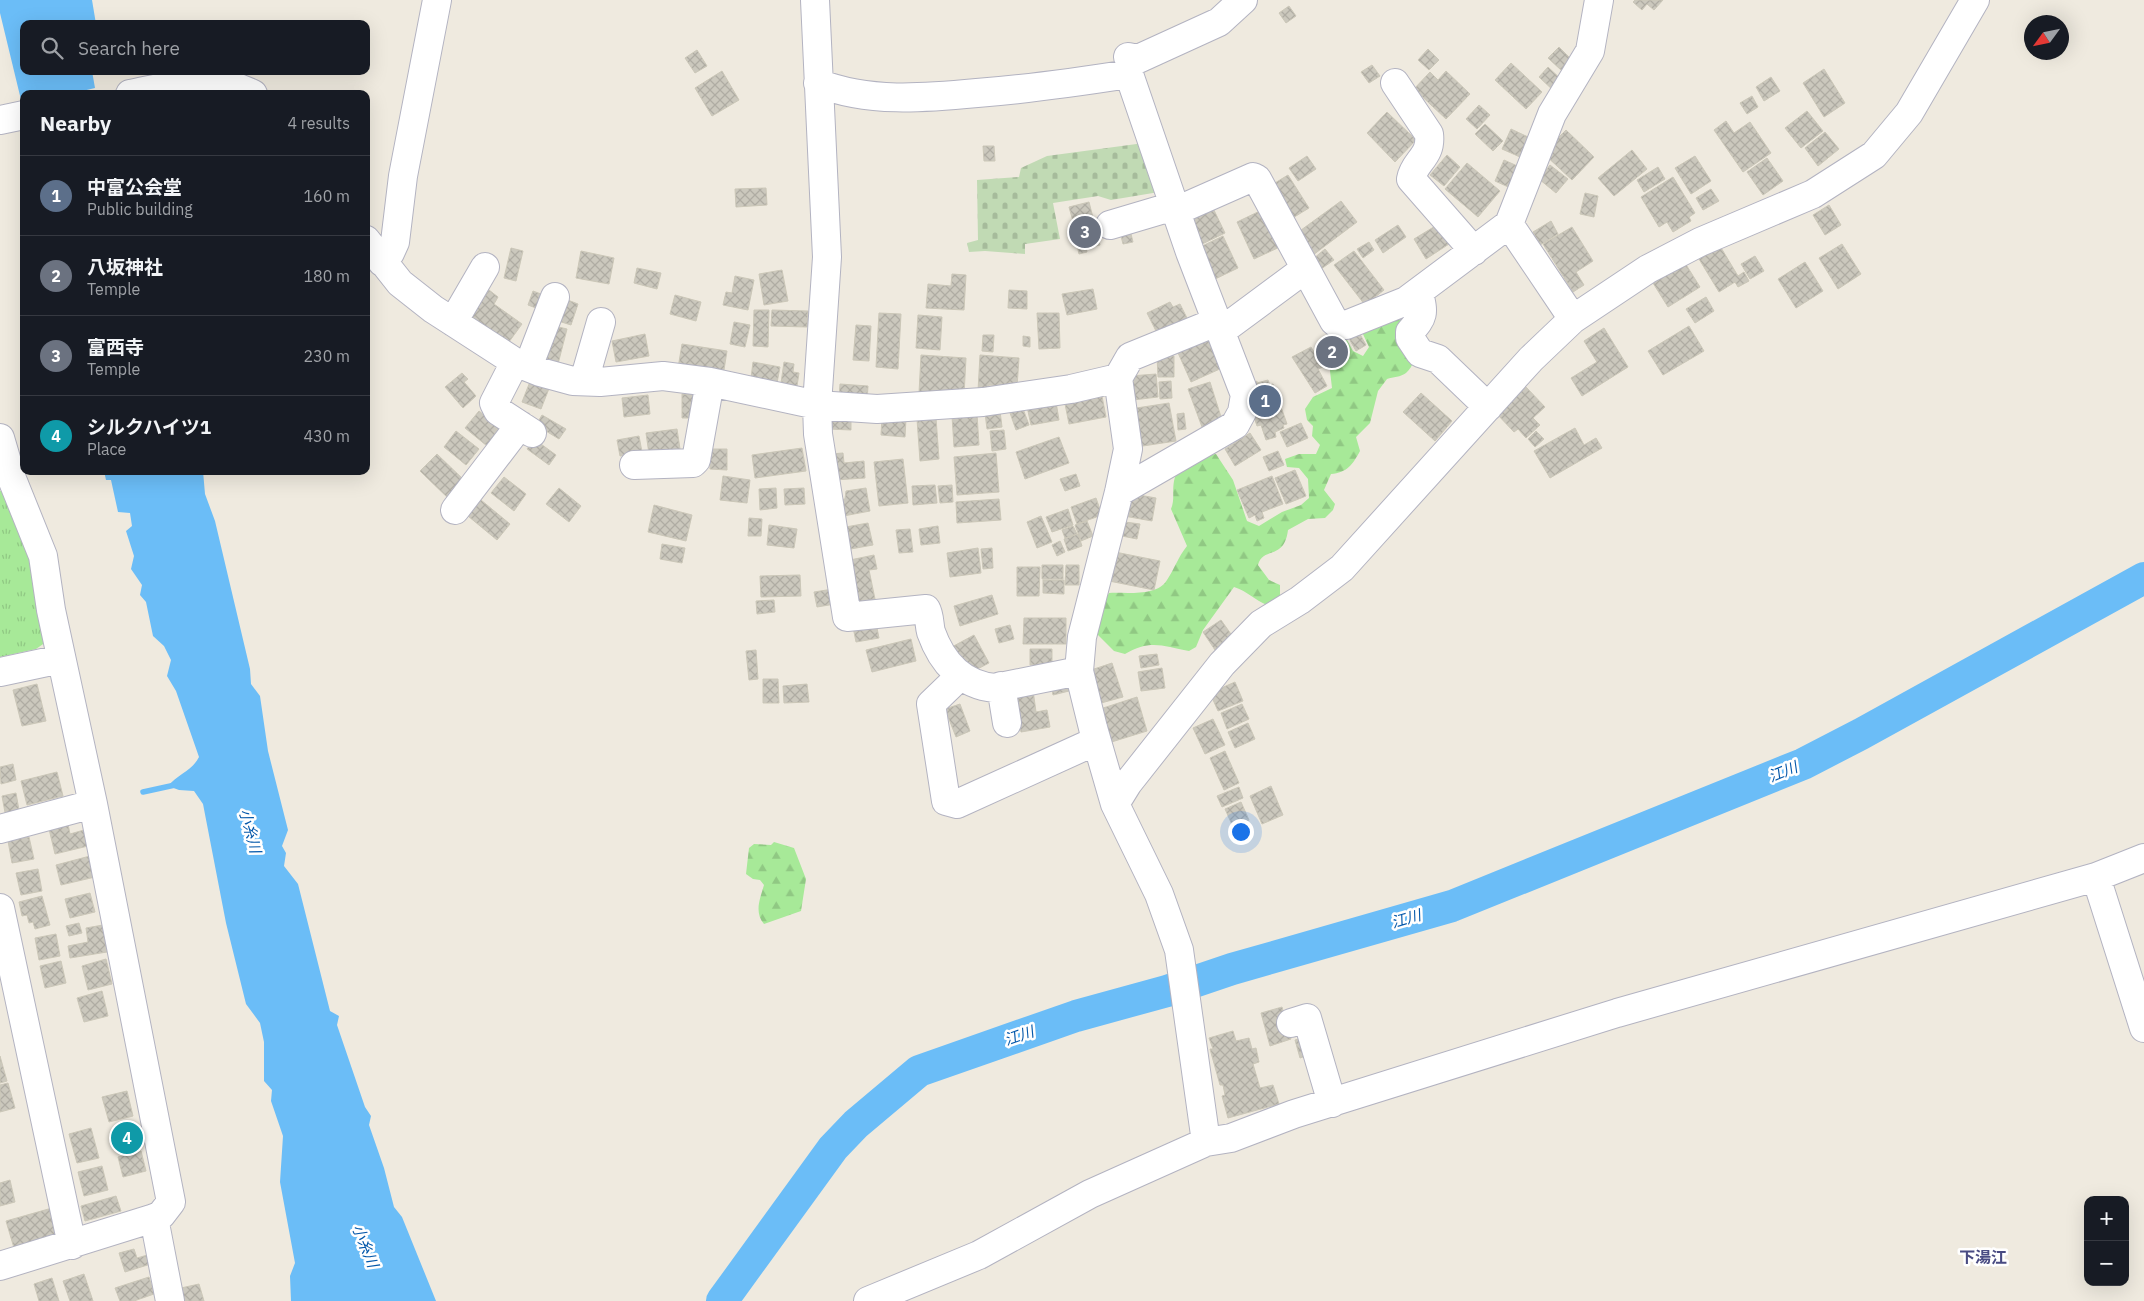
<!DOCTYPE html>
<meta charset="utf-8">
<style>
:root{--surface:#171b24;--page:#242831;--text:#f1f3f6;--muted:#9ea1a6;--line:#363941;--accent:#2563eb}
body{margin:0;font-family:"IBM Plex Sans","Noto Sans JP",sans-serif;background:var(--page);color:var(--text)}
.controls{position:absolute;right:15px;bottom:15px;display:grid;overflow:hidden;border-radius:10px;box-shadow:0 5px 20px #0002}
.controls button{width:45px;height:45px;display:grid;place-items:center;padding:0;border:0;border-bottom:1px solid var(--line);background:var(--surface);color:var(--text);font:25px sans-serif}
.compass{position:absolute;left:2024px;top:15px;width:45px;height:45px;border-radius:50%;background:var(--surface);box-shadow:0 5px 20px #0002;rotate:237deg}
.you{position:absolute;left:1240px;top:831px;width:18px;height:18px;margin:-12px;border:4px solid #fff;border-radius:50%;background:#1a73e8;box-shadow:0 0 0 8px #1a73e833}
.badge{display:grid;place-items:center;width:32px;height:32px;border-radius:50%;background:var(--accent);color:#fff;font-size:16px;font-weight:700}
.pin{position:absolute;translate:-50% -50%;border:2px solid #fff;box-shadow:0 1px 5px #0006}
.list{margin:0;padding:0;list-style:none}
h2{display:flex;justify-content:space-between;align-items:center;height:65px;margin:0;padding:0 20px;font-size:21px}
h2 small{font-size:16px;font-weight:400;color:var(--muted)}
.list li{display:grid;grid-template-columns:32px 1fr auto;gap:15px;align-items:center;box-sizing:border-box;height:80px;padding:0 20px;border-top:1px solid var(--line)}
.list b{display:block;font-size:19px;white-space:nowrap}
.list p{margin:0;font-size:16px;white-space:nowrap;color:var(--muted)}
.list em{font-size:16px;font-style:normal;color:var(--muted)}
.icon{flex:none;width:28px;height:28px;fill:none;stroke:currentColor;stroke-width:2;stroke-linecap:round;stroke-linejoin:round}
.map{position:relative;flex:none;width:2144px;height:1301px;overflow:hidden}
.search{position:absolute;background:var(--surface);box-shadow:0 5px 20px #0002;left:20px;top:20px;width:350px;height:55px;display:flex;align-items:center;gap:12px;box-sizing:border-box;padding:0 18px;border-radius:10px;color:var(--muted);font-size:19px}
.panel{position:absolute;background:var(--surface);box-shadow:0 5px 20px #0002;left:20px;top:90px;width:350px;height:385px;border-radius:10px}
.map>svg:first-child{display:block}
.grass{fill:url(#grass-tufts)}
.forest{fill:url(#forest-firs)}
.cemetery{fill:url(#cemetery-stones)}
.water{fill:#6bbdf7}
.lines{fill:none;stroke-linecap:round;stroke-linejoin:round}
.stream{stroke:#6bbdf7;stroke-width:5.5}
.river{stroke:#6bbdf7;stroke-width:32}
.building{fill:url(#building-cross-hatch);stroke:#cbc7b8}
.minor-casing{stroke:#b3b3c1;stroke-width:30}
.minor{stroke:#fff;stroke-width:28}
.labels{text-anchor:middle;stroke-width:5;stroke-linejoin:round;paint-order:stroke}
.water-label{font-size:15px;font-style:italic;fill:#0458aa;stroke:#fff}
.quarter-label{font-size:16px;font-weight:bold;fill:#494b82;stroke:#fff}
</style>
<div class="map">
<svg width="2144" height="1301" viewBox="0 0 2144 1301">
<defs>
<pattern id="grass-tufts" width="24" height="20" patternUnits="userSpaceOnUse" patternTransform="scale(1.25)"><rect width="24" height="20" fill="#a7e998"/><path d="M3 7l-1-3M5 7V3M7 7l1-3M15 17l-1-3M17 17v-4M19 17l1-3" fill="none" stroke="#90c883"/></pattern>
<pattern id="forest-firs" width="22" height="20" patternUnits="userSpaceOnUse" patternTransform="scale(1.25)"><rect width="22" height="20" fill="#a7e998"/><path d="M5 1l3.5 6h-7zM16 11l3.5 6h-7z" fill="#90c883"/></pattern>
<pattern id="cemetery-stones" width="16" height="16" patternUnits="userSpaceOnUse" patternTransform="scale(1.25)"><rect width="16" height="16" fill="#c1dab4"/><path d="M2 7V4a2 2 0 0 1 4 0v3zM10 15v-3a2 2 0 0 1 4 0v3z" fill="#a6bb9b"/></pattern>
<pattern id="building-cross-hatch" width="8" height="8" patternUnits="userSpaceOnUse" patternTransform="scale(1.25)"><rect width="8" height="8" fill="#cbc8bd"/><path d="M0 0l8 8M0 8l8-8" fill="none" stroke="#afaca3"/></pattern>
</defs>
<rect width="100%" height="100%" fill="#efeadf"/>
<path class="grass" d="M11,488L36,558L49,640L36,649L0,657V491Z"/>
<path class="forest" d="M1412,307C1414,326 1423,358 1406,373C1401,377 1393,377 1387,379L1378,391L1370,423L1356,437L1360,451C1353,464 1347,473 1331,474L1324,490L1335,504L1333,510L1325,518L1308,519L1288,530C1284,561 1263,546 1258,565L1269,580L1280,585V597L1267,605C1255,600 1247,591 1234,587L1203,630L1196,647L1189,651C1163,646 1150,639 1125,654L1114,651L1097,634V614L1109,593C1126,592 1157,597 1167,580C1175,568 1178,557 1187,546L1171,509C1175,499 1172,492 1174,481C1178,462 1199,456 1216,454L1233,480L1247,521L1259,526L1282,512L1301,505L1309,498L1308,479L1299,468L1287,467L1285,459L1299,454H1316L1320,445L1312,436L1313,426L1307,420L1305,409L1313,397L1332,388L1330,371L1333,347L1347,340L1353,351L1363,356L1369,347L1362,332Z
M774,842L794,848L806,879L801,911L764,924C754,912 760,899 764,885L760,880L753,879L746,874L749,848L754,844L771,845Z"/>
<path class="cemetery" d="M1144,143L1159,192L1111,200L1098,196L1053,203L1060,239L1025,244V254L985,251L969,252L967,243L978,240L977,180L1019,177L1021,168L1047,156Z"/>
<path class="water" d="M0,0H92L96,24H24V71H92L95,88L70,94H24V104H22L0,13Z
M104,471H203L205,494L215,521L250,669L251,684L260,696L268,751L288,830L282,846L286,853L284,866L298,884L330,1011L339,1016L337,1025L365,1107L371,1116L369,1125L384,1168L394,1207L402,1217L436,1301H291L290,1276L295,1263L280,1182L283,1136L271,1101L272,1090L264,1081V1042L260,1023L246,1004L226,923L203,804L194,791L179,790L168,786C178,774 192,771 199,757L176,691L167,676L171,660L164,646L153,636L146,602L140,595L142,585L131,569L134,556L126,531L132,526L130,513L118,512L111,480H106Z"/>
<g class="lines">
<path class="stream" d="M143,792L175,785"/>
<path class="river" d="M722,1301L833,1148L856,1124L919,1071L1076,1016L1167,991L1232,969L1452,906L1803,764L1861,734L2144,578"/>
</g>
<path class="building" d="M1635,0H1663L1654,10L1647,4L1642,10L1633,2Z
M1289,6L1296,16L1286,23L1279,13Z
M1559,47L1571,59L1561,70L1548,58Z
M1428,49L1439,60L1429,70L1418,60Z
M697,50L707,66L695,73L685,58Z
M1511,63L1542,92L1526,109L1495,80Z
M1372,65L1380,76L1369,83L1361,72Z
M1548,67L1564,82L1555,92L1539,77Z
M1824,69L1845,103L1824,117L1803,83Z
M722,71L739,100L712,116L695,88Z
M1446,71L1470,94L1446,119L1414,89L1430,72L1438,80Z
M1771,77L1780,91L1764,101L1756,87Z
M1752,96L1758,107L1747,114L1740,103Z
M1479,105L1490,115L1477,129L1466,119Z
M1807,111L1823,131L1801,148L1785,128Z
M1387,112L1416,140L1395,162L1367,133Z
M1726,121L1734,133L1750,122L1771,153L1743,172L1714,130Z
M1485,124L1503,141L1493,151L1475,134Z
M1511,129L1528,137L1520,157L1502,149Z
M1566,130L1594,157L1572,180L1543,153Z
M1825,132L1839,149L1818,166L1805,148Z
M983,146H994L995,161H984Z
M1632,150L1647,169L1614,196L1598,178Z
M1447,155L1460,167L1444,186L1430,175Z
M1307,156L1316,169L1298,181L1289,168Z
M1695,156L1711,181L1691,194L1675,168Z
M1767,158L1783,181L1763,195L1747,172Z
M1504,160L1524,169L1515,190L1495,181Z
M1467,163L1500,191L1478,217L1445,189Z
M1550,165L1568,179L1556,193L1539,179Z
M1658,167L1665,179L1644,192L1637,180Z
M1288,175L1309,208L1291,219L1270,186Z
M1673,177L1695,213L1689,217L1691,221L1673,232L1667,222L1659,227L1641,197Z
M766,188L767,205L736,207L735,189Z
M1711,189L1719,201L1703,210L1696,198Z
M1585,193L1598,196L1594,217L1580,214Z
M1341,201L1357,222L1313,255L1297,233Z
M1089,202L1100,245L1086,248L1087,252L1079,254L1077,245L1079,244L1072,226L1074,225L1069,207Z
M1211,204L1225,233L1198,246L1185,216Z
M1829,205L1841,225L1825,235L1813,215Z
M1264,209L1282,246L1254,259L1237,222Z
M1551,221L1558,234L1540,245L1533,232Z
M1398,225L1406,237L1383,253L1375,240Z
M1437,225L1449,244L1426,259L1414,239Z
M1572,227L1593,261L1576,272L1584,285L1573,292L1543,244Z
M1131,234L1133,242L1123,244L1121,236Z
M1223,236L1238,268L1211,281L1196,249Z
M1369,242L1374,250L1363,258L1357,249Z
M1842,244L1861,274L1838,289L1819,258Z
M1720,246L1738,276L1744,272L1749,281L1738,287L1735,282L1719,292L1699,259Z
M511,248L523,251L516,281L504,278Z
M1325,249L1334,260L1321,269L1313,259Z
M581,251L614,258L609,284L576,278Z
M1354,251L1384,290L1365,305L1334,265Z
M1755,256L1764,271L1750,279L1741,264Z
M1805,262L1823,291L1796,308L1778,279Z
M1685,263L1700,287L1668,307L1653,283Z
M637,268L661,273L657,289L634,283Z
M782,270L788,301L764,305L759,274Z
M952,274L966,275L964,310L926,308L928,284L951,286Z
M735,276L754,280L748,310L723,305L726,292L732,293Z
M1093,289L1097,309L1067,315L1062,294Z
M489,290L498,297L494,304L522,324L506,346L468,319Z
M1009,290L1027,291V309L1008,308Z
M533,291L549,297L544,311L528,305Z
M675,295L701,302L696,321L670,314Z
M560,297L578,304L571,325L552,319Z
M1706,297L1714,311L1695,323L1686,309Z
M1170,302L1173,307L1180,304L1191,326L1161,341L1147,313Z
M754,310H769L768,347L753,346Z
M772,310L808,311L807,327L771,326Z
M879,313L901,314L898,369L876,367Z
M1037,313H1059L1060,348L1039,349Z
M918,315L942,317L940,350L916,348Z
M734,322L750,325L745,347L730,344Z
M546,324L567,329L558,364L538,359Z
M856,325L871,326L869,361L853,360Z
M1689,326L1704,351L1663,375L1648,351Z
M1604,328L1628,367L1582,396L1571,378L1597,362L1584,341Z
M1357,329L1366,345L1356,351L1347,335Z
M1206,332L1222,368L1191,382L1175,346Z
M645,334L649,356L616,362L612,341Z
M983,335H994L993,352L982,351Z
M1023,336L1030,337V347L1023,346Z
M682,344L727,351L723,376L678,368Z
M1311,347L1323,367L1318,369L1327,386L1315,393L1292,357Z
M921,355L966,358L964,395L919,393Z
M980,355L1019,358L1017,387L989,385L988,392L978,391Z
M1157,356H1174V377H1158Z
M753,362L780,367L777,383L751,378Z
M784,362L794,364L793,372L799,373L797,386L781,383Z
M462,373L468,379L464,382L476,396L463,408L445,387Z
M1156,374L1158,397L1133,400L1130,376Z
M531,379L550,386L541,409L522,402Z
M1268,380L1270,385L1273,384L1287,424L1283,425L1284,428L1275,432L1276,437L1266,440L1261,425L1257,426L1254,417L1257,416L1247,386L1257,381V383Z
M1171,381L1172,398L1160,399L1159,382Z
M1210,382L1222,420L1202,427L1188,389Z
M840,384L868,386L867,401L839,398Z
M1525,386L1545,407L1533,418L1540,425L1526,438L1518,429L1514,432L1496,413Z
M1101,391L1106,417L1069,424L1064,399Z
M1421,393L1452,421L1435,441L1403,412Z
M682,394L697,395L696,418H682Z
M648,395L650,414L624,417L622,398Z
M1055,396L1059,420L1031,425L1026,402Z
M1169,403L1176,441L1136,447L1130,409Z
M1022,406L1029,425L1016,430L1009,410Z
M479,411L506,433L492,450L465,428Z
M1000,411L1002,427L987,429L985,413Z
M1184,413L1186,429L1178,430L1177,414Z
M977,414L979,445L954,447L952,416Z
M542,415L566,429L559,439L536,425Z
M829,416L851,417V430L829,429Z
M882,417L906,419L905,437L881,435Z
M936,418L939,459L920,461L917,419Z
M1301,423L1308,438L1287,447L1280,432Z
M1575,428L1584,445L1596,438L1602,448L1550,478L1534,451Z
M677,429L680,449L649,454L646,433Z
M1004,430L1006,449L992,451L990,431Z
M456,431L479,449L466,465L444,447Z
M1536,431L1544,439L1535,447L1528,439Z
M1250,433L1261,450L1235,466L1225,449Z
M639,436L642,452L620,456L617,440Z
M1059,437L1069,463L1025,479L1016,452Z
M534,439L556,455L549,465L527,449Z
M802,448L806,471L755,478L752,455Z
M710,449H727V470L710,469Z
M1278,451L1284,465L1269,471L1263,457Z
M843,453L844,463L864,461L865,478L834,480L831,454Z
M996,453L999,492L957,495L954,457Z
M437,454L466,482L450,500L420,471Z
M903,459L908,503L879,506L874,462Z
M1295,470L1306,496L1286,504L1275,478Z
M1076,474L1080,486L1065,491L1060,479Z
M723,476L750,480L747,503L720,500Z
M1272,476L1283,504L1262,512L1264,518L1257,521L1255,515L1249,518L1237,490Z
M504,477L526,494L514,511L491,493Z
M935,485L937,503L913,505L912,486Z
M952,485L953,502L940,503L938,486Z
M559,488L581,506L569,522L546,504Z
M776,488L777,508L760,510L759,489Z
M804,488L805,504L785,505L784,489Z
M866,488L870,511L838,517L835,501L845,499L846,491Z
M1128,493L1156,498L1152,521L1124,516Z
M1096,498L1102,515L1077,524L1071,507Z
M999,499L1001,520L957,523L956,502Z
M481,500L510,524L497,540L468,516Z
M654,505L692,515L686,541L648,532Z
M1068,509L1073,525L1052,532L1046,517Z
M1041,516L1052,542L1037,548L1027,522Z
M749,518L762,519L761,536H748Z
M1087,521L1093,536L1081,541L1075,525Z
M1125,522L1140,524L1137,539L1122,536Z
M868,523L873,545L845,550L840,528Z
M769,525L797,529L794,548L767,545Z
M938,526L940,543L921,545L919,529Z
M1073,526L1077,534L1065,538L1062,530Z
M910,529L913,552L899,553L896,530Z
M1078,534L1082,546L1068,551L1064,539Z
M1060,541L1065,552L1057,556L1052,545Z
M662,544L685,548L682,563L660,559Z
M978,548L981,573L950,577L947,553Z
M992,548L993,568L983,569L981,549Z
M1115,552L1160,561L1154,590L1109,581Z
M874,555L877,569L869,570L875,599L852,604L850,560Z
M1042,565H1063V579H1042Z
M1066,565H1079V585H1065Z
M1017,567H1040L1039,596H1017Z
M800,575L801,596L761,597L760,576Z
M1043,580H1064V594L1043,593Z
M833,589L835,604L817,607L814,592Z
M992,595L998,614L960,626L954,606Z
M774,600L775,612L757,614L756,601Z
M1024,618H1066V644H1023Z
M1221,620L1233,637L1215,650L1203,632Z
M876,623L879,638L856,642L853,627Z
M1010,625L1014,639L999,643L995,629Z
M974,635L989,663L964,676L950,648Z
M911,639L916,661L872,672L866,650Z
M1030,649H1052V666L1030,665Z
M756,650L758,679L749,680L746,651Z
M1157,654L1159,665L1141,668L1139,656Z
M1112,663L1123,697L1101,703L1091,670Z
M1162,668L1165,688L1141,691L1138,672Z
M763,679H778L779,703H763Z
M1066,681L1069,691L1053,695L1051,685Z
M1235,682L1243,701L1218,711L1210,693Z
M37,684L46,721L22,726L13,690Z
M807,684L809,702L784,703L783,686Z
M1033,690L1036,712L1047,710L1050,727L1021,732L1014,693Z
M1137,697L1147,731L1105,744L1094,711Z
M960,704L970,731L956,737L945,709Z
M1242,704L1249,719L1227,729L1221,713Z
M1213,719L1225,745L1205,754L1193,728Z
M1248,723L1255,739L1235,748L1228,732Z
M1225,751L1239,783L1224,790L1210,758Z
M13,764L16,780L1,784L0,767Z
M57,772L63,796L27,805L21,781Z
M1271,786L1283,815L1262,824L1250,796Z
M1239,787L1243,798L1222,807L1217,796Z
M16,793L20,816L6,818L2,796Z
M1241,802L1249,820L1233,827L1225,809Z
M68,824L70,834L84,830L88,846L55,854L49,829Z
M29,837L34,859L12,863L8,841Z
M90,856L95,877L61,885L56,865Z
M38,869L42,891L21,895L16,873Z
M90,893L95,912L70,918L65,899Z
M42,896L50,925L35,929L33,922L29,923L27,915L22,916L19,902Z
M79,923L82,933L69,936L66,926Z
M103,925L107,952L70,958L68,946L88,942L86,928Z
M56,934L60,956L39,960L35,938Z
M106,959L112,984L88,990L82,966Z
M61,961L66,983L45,988L40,966Z
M102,991L108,1016L84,1022L77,998Z
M1282,1007L1291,1039L1270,1046L1261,1013Z
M1233,1031L1236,1041L1249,1038L1252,1049L1256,1048L1259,1062L1253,1064L1260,1088L1273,1085L1279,1104L1228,1118L1222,1096L1225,1095L1223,1085H1220L1210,1049H1213L1209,1038Z
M1304,1037L1309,1055L1300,1058L1295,1040Z
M0,1056L7,1081L0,1083Z
M8,1083L15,1108L0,1112V1085Z
M127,1091L133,1116L109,1122L102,1097Z
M137,1125L141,1146L117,1151L112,1131Z
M91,1128L99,1158L77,1163L69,1134Z
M141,1151L146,1171L123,1177L118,1157Z
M102,1166L108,1190L84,1196L78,1172Z
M10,1180L15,1202L0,1206V1183Z
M116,1196L121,1211L85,1221L81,1206Z
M52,1208L59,1234L14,1248L6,1221Z
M134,1249L137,1258L151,1254L154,1263L125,1272L119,1253Z
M84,1274L93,1301H70L63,1281Z
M149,1277L154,1294L134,1301H120L115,1288Z
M52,1278L59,1301H39L34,1284Z
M199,1284L204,1301H184L181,1288Z"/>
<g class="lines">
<defs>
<path id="minor" d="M815,0L827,257L817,405L818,434L847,617L926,609C930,616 929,625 931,632C942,663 962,685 995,688L1079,671
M1128,57L1138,59L1219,22L1243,0
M818,83C868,103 924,98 977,93C1028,89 1078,82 1129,74L1190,252L1245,395L1242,412L1235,425L1119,492
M1395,83L1429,134C1432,157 1414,161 1411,179L1474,251
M130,94C174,85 210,73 253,94
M0,120L24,115
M1176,211L1253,177L1257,179L1334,321L1339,325H1346L1406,301L1509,224L1552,114L1590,51L1599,0
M1509,224L1573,319
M1110,225L1174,206
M366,240L400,283L433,309L515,362L540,372L573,381L600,382L663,376L710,382L817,405L877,409L983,402L1071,389L1118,378
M382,262L390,253L395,242L403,176L437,0
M1419,293C1424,314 1424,316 1410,332V338L1420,353L1438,359L1488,407
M453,322L485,267
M1220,332L1305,269
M515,362L494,403L498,411L532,433
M528,367L555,297
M584,381L601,322
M0,438L12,479L43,556L51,610L93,804L171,1202L161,1215L154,1218L0,1266
M634,465L693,463L696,460L710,382
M455,510L520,425
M0,672L61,659
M960,676L931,704L946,801L957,804L1096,741
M1001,686L1007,723
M1115,804L1128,783L1222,664L1261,624L1300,600L1342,568L1531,359L1573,319L1648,269L1700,242L1813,194L1874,155L1909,113L1975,0
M0,829L93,804
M2096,877L2144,1028
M0,908L72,1245
M1291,1023L1307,1018L1332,1103
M1206,1142L1179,950L1159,894L1115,804L1093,728L1079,671L1082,637L1119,492L1128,449L1118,378L1130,357L1216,322
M154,1218L170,1301
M868,1301L979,1255L1090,1194L1206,1142L1231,1138L1294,1114L1617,1013L2096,877L2144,858"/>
</defs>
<use href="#minor" class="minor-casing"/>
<use href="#minor" class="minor"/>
</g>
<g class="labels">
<g class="water-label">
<text transform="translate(1783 772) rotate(-22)" y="5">江川</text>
<text transform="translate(250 831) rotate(75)" y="5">小糸川</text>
<text transform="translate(1406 919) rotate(-16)" y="5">江川</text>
<text transform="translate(1019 1036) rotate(-19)" y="5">江川</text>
<text transform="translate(365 1246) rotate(68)" y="5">小糸川</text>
</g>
<g class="quarter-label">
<text x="1983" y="1263">下湯江</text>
</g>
</g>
</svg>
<div class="controls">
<button>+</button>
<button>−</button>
</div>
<svg class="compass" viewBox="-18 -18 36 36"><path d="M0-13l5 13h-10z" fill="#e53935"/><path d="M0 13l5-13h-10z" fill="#9ea1a6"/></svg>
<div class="you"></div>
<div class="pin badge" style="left:1265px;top:401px;background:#5c6f8a">1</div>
<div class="pin badge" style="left:1332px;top:352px;background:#6b7280">2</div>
<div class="pin badge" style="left:1085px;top:232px;background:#6b7280">3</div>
<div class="pin badge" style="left:127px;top:1138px;background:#0f9aa8">4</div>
<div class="search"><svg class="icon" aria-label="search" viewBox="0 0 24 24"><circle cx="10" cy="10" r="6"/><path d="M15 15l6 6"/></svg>Search here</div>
<section class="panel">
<h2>Nearby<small>4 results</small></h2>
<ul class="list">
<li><span class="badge" style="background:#5c6f8a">1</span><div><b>中富公会堂</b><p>Public building</p></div><em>160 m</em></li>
<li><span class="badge" style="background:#6b7280">2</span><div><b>八坂神社</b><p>Temple</p></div><em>180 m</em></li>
<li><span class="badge" style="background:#6b7280">3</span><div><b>富西寺</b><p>Temple</p></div><em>230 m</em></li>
<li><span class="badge" style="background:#0f9aa8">4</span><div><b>シルクハイツ1</b><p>Place</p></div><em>430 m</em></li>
</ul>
</section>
</div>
